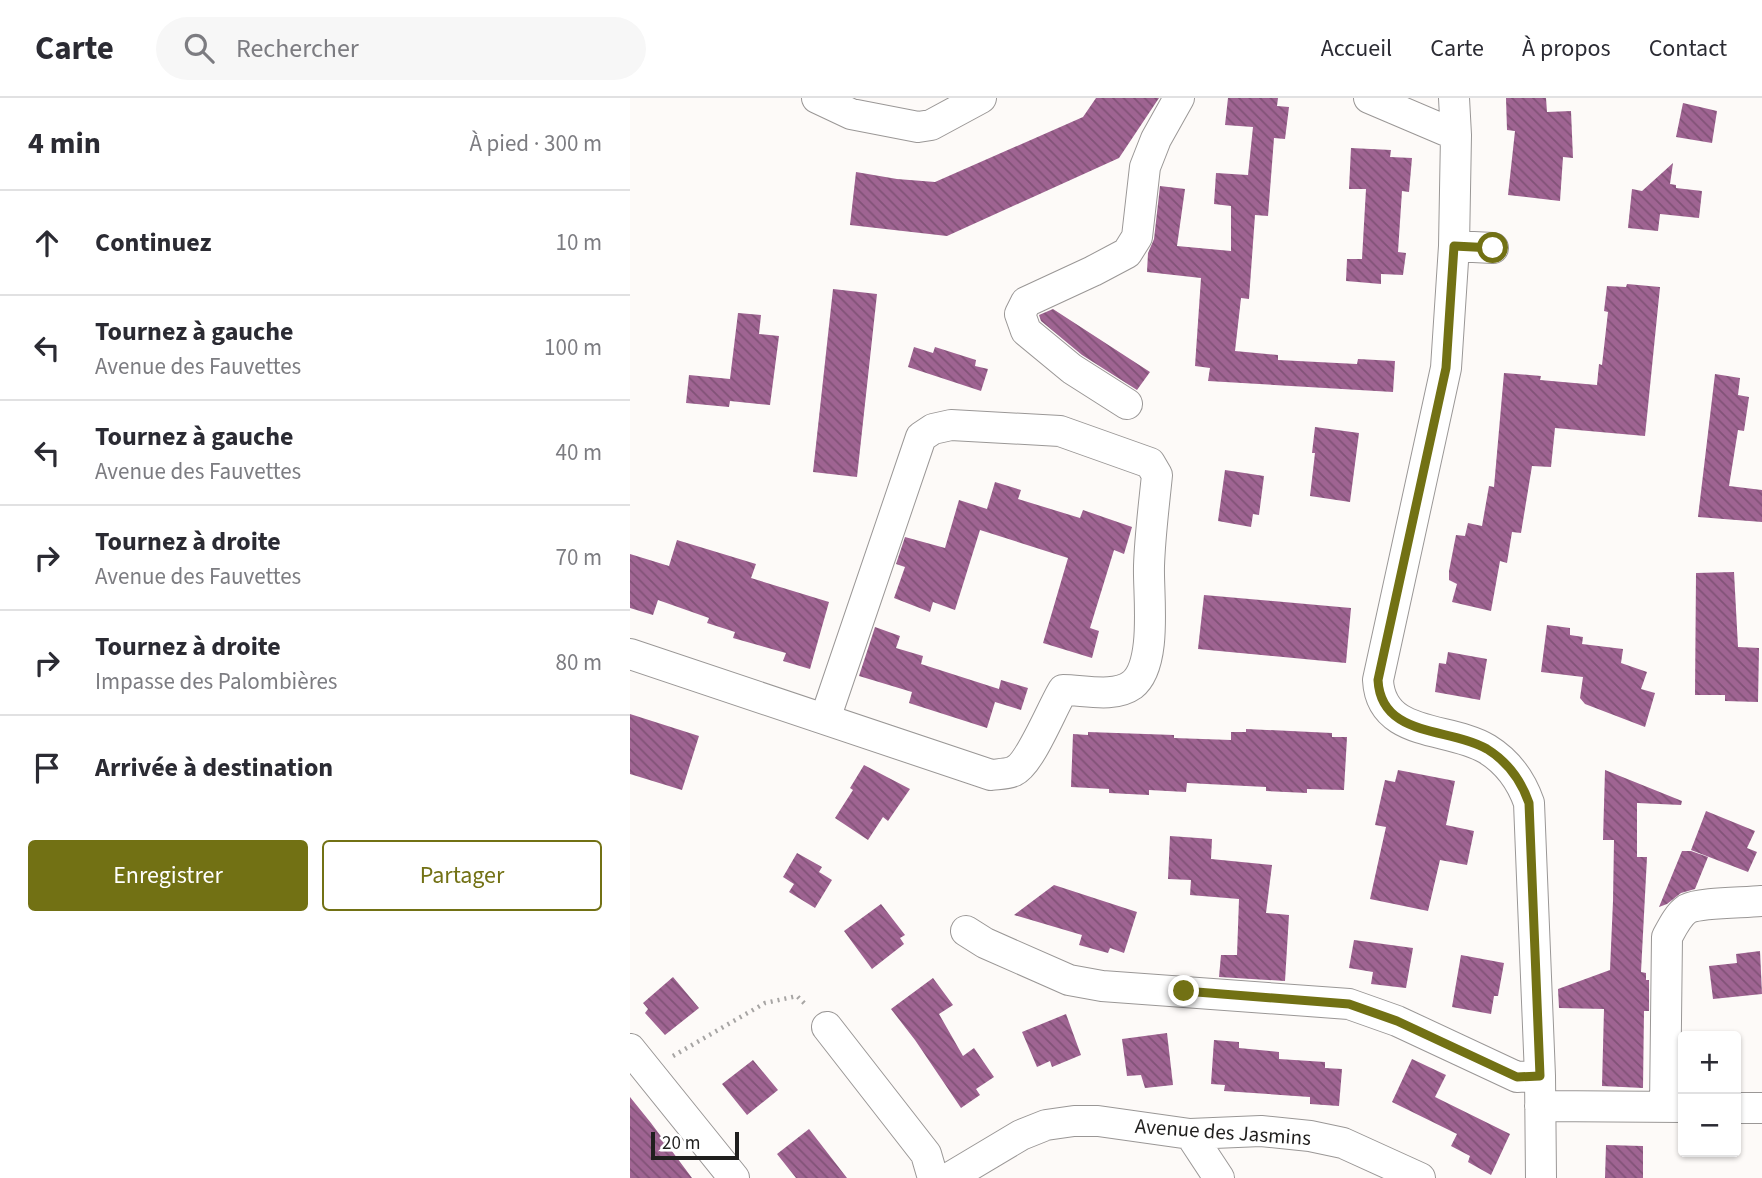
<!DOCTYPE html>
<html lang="fr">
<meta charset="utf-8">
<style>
:root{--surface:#fff;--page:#f7f7f7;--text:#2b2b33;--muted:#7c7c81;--line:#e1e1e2;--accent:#727114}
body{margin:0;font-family:"Source Sans 3",sans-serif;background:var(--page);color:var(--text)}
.controls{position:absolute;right:21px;bottom:21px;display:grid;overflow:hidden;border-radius:7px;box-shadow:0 2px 5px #0004}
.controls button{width:63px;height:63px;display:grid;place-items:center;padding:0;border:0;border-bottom:2px solid var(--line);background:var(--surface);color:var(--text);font:35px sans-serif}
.scale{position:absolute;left:21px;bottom:18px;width:88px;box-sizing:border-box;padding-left:7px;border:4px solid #201f1e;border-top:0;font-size:19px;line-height:24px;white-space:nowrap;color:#201f1e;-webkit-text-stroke:5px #fff;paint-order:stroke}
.stop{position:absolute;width:21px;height:21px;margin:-16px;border:5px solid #727114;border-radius:50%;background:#fff}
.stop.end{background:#727114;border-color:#fff;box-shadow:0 2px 7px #0008}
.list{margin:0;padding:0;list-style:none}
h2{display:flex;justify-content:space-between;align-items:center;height:91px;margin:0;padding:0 28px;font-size:30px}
h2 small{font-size:23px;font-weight:400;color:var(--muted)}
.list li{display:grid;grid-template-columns:46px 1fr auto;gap:21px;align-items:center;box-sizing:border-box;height:105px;padding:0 28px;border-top:2px solid var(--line)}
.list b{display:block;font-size:26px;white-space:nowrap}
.list p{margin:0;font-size:23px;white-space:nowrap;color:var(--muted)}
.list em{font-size:23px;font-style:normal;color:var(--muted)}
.actions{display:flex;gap:14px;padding:21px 28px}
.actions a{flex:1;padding:16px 0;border:2px solid var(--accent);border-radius:7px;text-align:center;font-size:24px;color:var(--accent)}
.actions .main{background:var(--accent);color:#fff}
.icon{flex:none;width:38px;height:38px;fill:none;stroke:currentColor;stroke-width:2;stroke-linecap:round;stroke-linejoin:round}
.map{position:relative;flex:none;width:1132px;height:1080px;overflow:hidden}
header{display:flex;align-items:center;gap:42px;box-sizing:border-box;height:98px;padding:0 35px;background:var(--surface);border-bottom:2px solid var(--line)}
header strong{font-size:33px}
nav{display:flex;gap:38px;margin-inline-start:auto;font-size:24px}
.search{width:490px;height:63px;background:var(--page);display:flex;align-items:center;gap:18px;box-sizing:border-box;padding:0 24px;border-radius:38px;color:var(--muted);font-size:26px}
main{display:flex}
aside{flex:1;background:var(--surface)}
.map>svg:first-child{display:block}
.building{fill:url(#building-back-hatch)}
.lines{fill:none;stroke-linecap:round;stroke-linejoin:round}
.minor-casing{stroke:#9a9796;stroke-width:32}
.path{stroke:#a7a5a4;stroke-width:4.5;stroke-dasharray:2 5;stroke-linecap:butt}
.minor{stroke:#fff;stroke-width:30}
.route{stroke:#727114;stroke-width:9}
.labels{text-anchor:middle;stroke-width:7;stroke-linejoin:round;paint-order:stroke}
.street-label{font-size:21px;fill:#201f1e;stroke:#fff}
</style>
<header>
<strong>Carte</strong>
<div class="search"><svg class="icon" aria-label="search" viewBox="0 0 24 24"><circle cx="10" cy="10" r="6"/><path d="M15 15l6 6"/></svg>Rechercher</div>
<nav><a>Accueil</a><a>Carte</a><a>À propos</a><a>Contact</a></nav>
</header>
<main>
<aside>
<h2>4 min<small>À pied · 300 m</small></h2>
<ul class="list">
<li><svg class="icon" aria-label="ahead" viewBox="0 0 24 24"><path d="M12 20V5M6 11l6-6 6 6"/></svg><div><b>Continuez</b></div><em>10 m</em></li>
<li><svg class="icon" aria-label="left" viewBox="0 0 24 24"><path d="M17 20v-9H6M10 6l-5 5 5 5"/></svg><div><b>Tournez à gauche</b><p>Avenue des Fauvettes</p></div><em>100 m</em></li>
<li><svg class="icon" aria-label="left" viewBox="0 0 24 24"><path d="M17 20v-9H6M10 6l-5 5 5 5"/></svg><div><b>Tournez à gauche</b><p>Avenue des Fauvettes</p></div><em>40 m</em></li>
<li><svg class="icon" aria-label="right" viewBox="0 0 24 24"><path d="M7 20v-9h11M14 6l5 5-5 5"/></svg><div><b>Tournez à droite</b><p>Avenue des Fauvettes</p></div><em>70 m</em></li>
<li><svg class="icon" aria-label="right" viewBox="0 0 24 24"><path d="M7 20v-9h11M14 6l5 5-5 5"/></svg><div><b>Tournez à droite</b><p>Impasse des Palombières</p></div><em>80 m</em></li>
<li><svg class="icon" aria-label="arrive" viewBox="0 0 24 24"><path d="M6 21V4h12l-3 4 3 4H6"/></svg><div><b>Arrivée à destination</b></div></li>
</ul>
<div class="actions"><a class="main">Enregistrer</a><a>Partager</a></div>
</aside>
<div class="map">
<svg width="1132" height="1080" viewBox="0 0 1132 1080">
<defs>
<pattern id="building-back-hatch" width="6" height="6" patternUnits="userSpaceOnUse" patternTransform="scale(1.75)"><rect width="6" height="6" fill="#9f6492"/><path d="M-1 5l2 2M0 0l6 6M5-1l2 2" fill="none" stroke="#815277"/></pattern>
</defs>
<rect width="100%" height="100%" fill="#fdfaf8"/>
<path class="building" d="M466,0H529L489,60L317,138L220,127L226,74L267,81L305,84L453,19Z
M598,0H648L647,8L659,9L655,41L644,40L638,118L625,117L619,201L611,200L605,253L648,257V262L727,266L728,261L765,263L763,294L578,283L580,270L565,268L571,180L517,174L518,155L524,141L530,88L555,91L547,148L601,153V108L584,106L586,75L618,77L623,29L595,27Z
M876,0H916L917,14L941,13L943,60L933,59L930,103L878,97L885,33L877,32Z
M1053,5L1087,13L1082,45L1046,39Z
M721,50L761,52L760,59L782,60L779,94L772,93L768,154L776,155L773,177L751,176V186L716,183L717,161H732L736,91H719Z
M1043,65L1040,86L1046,87V90L1072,93L1069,120L1030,116L1028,133L998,130L1002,91L1012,93Z
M997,186L1030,189L1015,338L925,330L921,369L902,368L891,435L882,434L877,465L870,463L861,513L822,504L827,486L819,482V473L826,437L835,438L838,425L852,428L859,388L864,389L874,275L911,278L910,282L967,287L969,266L972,267L978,214L974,213L977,188L996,189Z
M203,191L247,196L227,379L183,374Z
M423,211L520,274L507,292L452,257L411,223L409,217Z
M108,215L131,217L129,236L149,238L140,307L100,303L99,309L56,305L59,277L100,281Z
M284,249L303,255L305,249L346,262L345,268L358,271L351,293L278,269Z
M1085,276L1110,280L1108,297L1119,299L1114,333L1108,332L1099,388L1132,392V424L1068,419Z
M685,329L729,335L720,404L680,398L685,355H682Z
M595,372L634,378L629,417L623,416L621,429L588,423Z
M365,384L391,392L388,401L450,420L453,412L502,429L494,456L484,452L460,530L469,533L462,560L413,545L438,460L350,432L325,512L303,504L300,514L264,500L275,469L266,466L275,439L315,450L329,402L357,411Z
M47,442L126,466L121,480L199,504L180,571L153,563L156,555L103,540L105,534L77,525L79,520L28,502L23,517L0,510V456L39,468Z
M1104,474L1108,549L1129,550L1128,604L1095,603V597H1065L1066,475Z
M574,497L721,510L716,565L568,551Z
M917,527L940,530V537L953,539L952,546L993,551L991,565L1017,574L1011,591L1025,595L1015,629L955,606L950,600L953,579L911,574Z
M245,529L270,538L266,550L293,558L291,566L369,591L371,582L398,590L391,612L365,604L357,630L279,605L282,594L229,578Z
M818,554L857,561L850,602L805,594L809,565L816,566Z
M0,616L69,638L52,692L0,676Z
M616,631L702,635V639H717L714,692L677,691V695L636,693V689L557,685L556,694L519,692V697L479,695V691L441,689L443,636L458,637V634L544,637V640L601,642V634H616Z
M234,667L280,691L258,723L253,719L238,742L205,720L223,692L220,690Z
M768,672L825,683L816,727L844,733L837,767L810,762L798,813L740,801L756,729L745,727L755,682L765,684Z
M975,672L1052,703L1051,707L1007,705V759H1017L1011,874L1016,875V882H1019V913H1014L1013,990L972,988L974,911L929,910L928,891L980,872L983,803L984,742H973Z
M1076,713L1125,733L1117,750L1127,754L1118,774L1061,752Z
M540,738L582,741L581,761L642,767L636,815L659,817L655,883L589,879L591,857H607L609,801L560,797L561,782L538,781Z
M1052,753H1061L1078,759L1065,791L1051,795L1037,806L1029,809Z
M167,755L192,769L189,774L202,782L185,810L159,794L164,786L153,779Z
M424,787L507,814L494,855L480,850L478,855L449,847L452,837L384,817Z
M251,806L275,837L270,840L274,846L242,871L214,833Z
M724,842L783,850L776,890L741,886L743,874L719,870Z
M1130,853L1132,896L1083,901L1079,868L1107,865L1106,856Z
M831,857L874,865L868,898H864L861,916L822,909Z
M43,879L69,910L35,937L15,915L18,911L13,905Z
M303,880L323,907L309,916L333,958L344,950L364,979L346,991L350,997L331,1010L285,942L261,911Z
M436,916L451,957L422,969L420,963L407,969L392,934Z
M537,935L543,987L515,990L511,977L497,978L492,941Z
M584,942L609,944V950L649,954V961L695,964V970L712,971L709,1008L680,1006V999L594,993L595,987L581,986Z
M782,961L816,977L805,999L880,1036L861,1077L838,1064L840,1058L821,1048L827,1036L762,1004Z
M123,962L148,992L117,1017L92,986Z
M0,999L21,1025L62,1080H0Z
M179,1031L217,1080H166L147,1056Z
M976,1047L1013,1048V1080H975Z"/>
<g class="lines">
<defs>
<path id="minor" d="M187,0L221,16L288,29L301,27L351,0
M739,0L826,37
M824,0L826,37L824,148L816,270L748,582C751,640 819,628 857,651C878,664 891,682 899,705L910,978L911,1080
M824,148L863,150
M497,306L442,271L396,233L390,216L396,204L463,173L497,155L507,139L515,69L526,41L549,0
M0,556L361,677C368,676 378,676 384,673C400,666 422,610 433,592C454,592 484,600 502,587C528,567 518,496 519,468C520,437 524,407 527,377L520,365L430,333L321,327L303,331L291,339L195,621
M336,833L355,845L439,882L472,888L719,906L767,923L887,979L910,978
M197,929L296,1056L303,1080
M0,951L104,1080
M910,1008L1053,1009
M1035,1008L1037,839C1042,830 1048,817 1057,811C1070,804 1116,805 1132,803
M1106,1010H1132
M560,1036L589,1080
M319,1080L391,1037L416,1027L444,1023H468L560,1036L631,1033L680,1038L713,1045L790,1080"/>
</defs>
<use href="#minor" class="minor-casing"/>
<path class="path" d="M43,958L135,905L167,898L177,908"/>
<use href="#minor" class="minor"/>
</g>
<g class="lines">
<path class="route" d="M554,893L719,906L767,923L887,979L910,978L899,705C891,682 878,664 857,651C819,629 751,640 748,582L816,270L824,148L863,150"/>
</g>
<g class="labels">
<g class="street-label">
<text transform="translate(593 1034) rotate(4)" y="7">Avenue des Jasmins</text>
</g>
</g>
</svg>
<div class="controls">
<button>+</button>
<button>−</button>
</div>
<div class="scale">20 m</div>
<div class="stop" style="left:863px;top:150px"></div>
<div class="stop end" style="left:554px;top:893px"></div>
</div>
</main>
